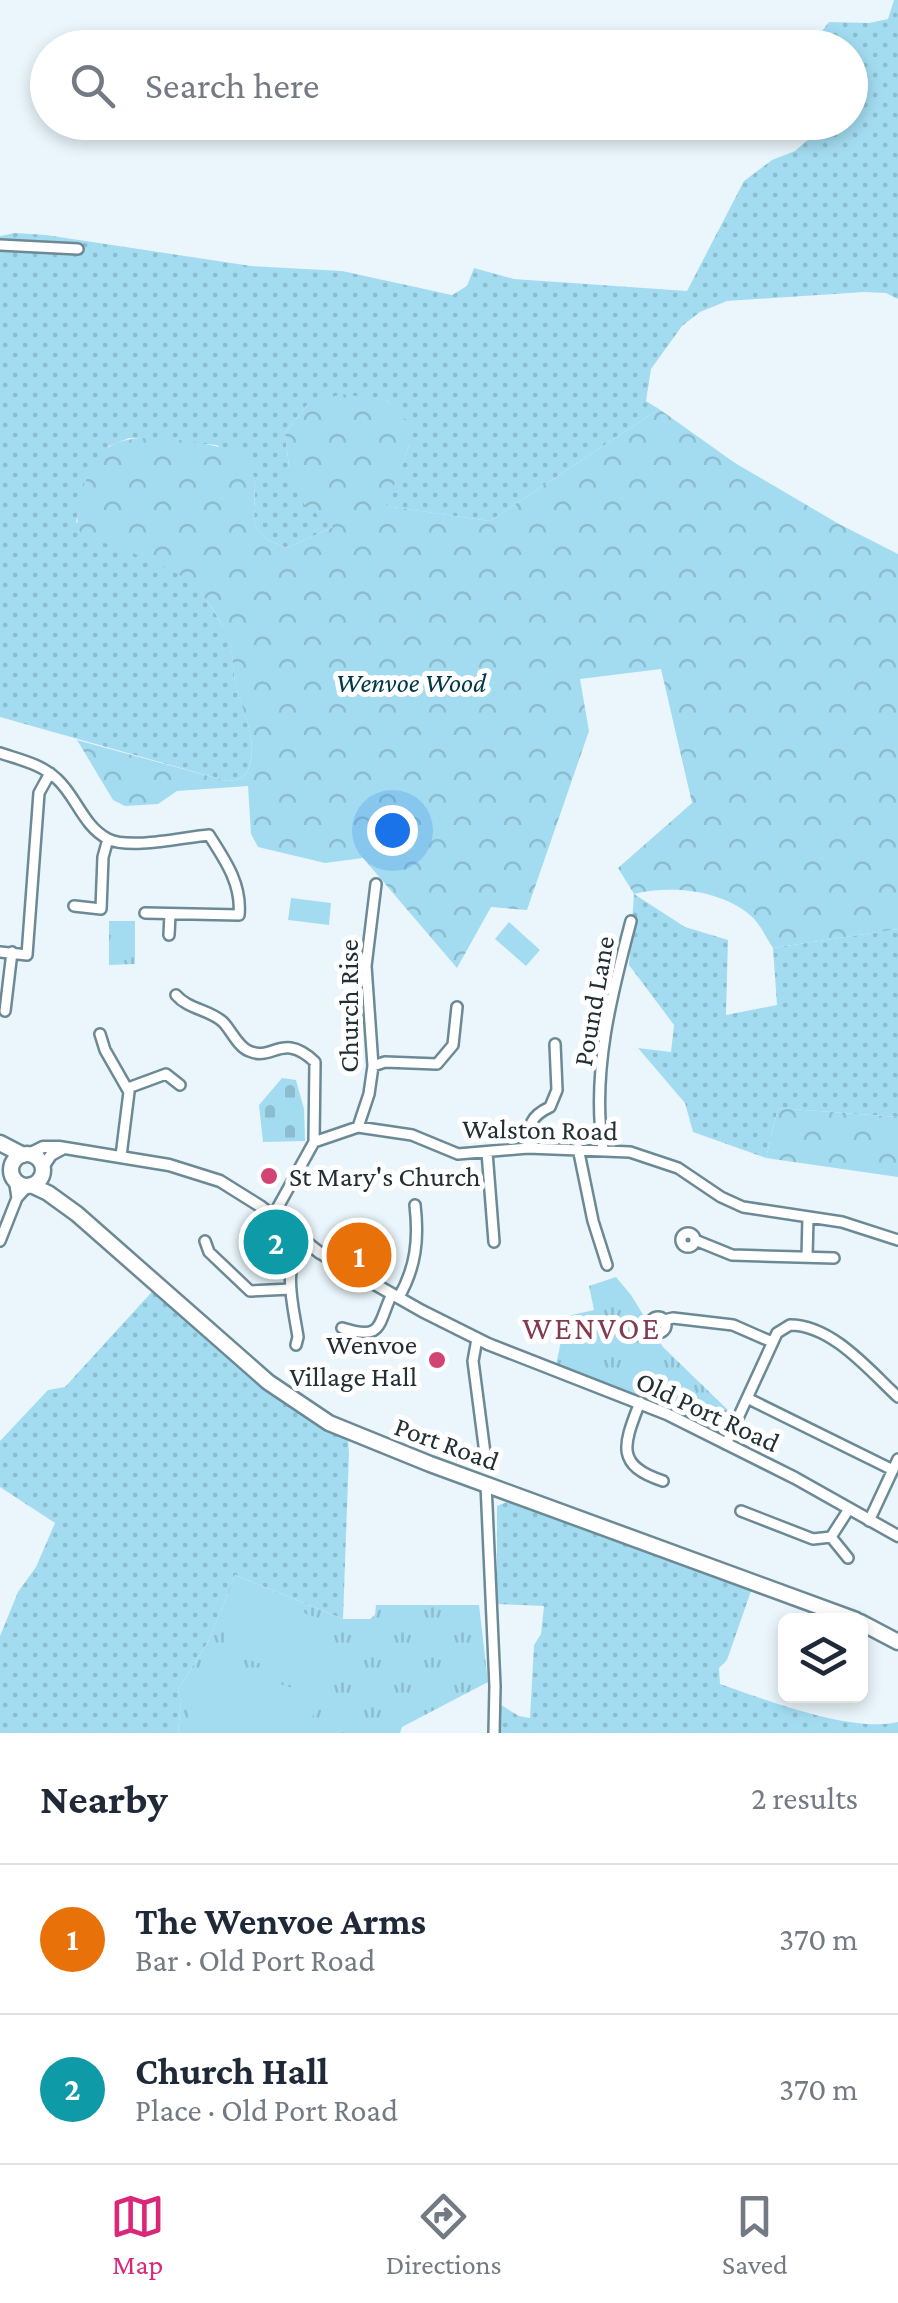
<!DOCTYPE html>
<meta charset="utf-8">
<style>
:root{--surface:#fff;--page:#f6f6f7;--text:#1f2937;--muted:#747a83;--line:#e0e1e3;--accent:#db2777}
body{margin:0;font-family:"Crimson Pro",serif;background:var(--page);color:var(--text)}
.controls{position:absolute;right:30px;bottom:30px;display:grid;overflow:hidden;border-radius:15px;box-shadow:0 5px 15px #0003}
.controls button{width:90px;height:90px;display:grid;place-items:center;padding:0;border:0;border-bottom:2px solid var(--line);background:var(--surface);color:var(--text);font:50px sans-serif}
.you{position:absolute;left:392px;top:830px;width:35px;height:35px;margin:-25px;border:8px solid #fff;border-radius:50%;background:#1a73e8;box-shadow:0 0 0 15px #1a73e833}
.badge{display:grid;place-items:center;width:65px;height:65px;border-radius:50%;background:var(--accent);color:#fff;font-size:32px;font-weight:700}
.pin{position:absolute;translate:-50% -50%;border:5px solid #fff;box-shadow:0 2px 10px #0006}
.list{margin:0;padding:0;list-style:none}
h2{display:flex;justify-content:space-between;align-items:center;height:130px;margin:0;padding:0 40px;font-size:42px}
h2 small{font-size:32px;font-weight:400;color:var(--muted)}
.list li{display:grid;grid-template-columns:65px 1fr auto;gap:30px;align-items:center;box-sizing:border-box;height:150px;padding:0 40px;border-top:2px solid var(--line)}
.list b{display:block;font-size:38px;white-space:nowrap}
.list p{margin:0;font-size:32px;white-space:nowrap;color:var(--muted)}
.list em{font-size:32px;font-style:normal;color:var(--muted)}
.icon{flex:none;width:55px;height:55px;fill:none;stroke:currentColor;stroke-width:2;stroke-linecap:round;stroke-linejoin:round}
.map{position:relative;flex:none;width:898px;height:1733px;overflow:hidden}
.search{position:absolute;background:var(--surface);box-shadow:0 5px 15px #0003;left:30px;right:30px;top:30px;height:110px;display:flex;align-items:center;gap:25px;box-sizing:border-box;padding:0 35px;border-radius:55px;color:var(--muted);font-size:38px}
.sheet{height:430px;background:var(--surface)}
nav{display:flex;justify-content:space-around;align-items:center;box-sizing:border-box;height:140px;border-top:2px solid var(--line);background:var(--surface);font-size:28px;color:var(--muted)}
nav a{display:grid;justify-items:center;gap:5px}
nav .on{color:var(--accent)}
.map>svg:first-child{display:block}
.grass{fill:url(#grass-dots)}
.forest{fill:url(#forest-crowns)}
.cemetery{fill:url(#cemetery-stones)}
.park{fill:url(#park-tufts)}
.pitch{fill:#a3dcf1}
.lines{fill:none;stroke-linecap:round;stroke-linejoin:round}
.minor-casing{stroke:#6c8a95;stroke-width:14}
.tertiary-casing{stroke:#6c8a95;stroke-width:15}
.primary-casing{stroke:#6c8a95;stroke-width:19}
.minor{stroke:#fff;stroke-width:9}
.tertiary{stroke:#fff;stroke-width:10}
.primary{stroke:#fff;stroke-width:14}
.poi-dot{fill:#d14474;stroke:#fff;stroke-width:4}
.labels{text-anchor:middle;stroke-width:10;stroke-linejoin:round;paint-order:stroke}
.park-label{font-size:28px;font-style:italic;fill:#003848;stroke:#fff}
.street-label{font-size:28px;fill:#222f33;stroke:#fff}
.poi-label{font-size:28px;fill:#222f33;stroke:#fff;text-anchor:start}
.quarter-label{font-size:32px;letter-spacing:2.5px;fill:#813a4f;stroke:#fff}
</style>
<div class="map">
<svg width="898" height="1733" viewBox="0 0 898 1733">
<defs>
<pattern id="grass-dots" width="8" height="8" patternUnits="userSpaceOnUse" patternTransform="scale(2.5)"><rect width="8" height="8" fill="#a3dcf1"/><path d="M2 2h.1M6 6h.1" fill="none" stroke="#8cbdcf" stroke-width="1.8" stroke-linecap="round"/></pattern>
<pattern id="forest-crowns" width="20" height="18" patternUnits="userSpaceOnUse" patternTransform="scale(2.5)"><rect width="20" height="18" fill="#a3dcf1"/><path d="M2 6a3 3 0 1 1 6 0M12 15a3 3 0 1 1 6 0" fill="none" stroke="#8cbdcf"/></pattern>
<pattern id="cemetery-stones" width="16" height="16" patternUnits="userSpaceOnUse" patternTransform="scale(2.5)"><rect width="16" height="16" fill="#a3dcf1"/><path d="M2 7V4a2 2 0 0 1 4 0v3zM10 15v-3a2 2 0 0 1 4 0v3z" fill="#8cbdcf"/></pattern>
<pattern id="park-tufts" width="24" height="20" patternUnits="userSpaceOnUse" patternTransform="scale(2.5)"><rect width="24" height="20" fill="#a3dcf1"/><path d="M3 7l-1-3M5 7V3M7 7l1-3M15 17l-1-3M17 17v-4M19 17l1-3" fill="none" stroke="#8cbdcf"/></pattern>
</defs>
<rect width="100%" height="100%" fill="#eaf6fc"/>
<path class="grass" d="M894,0H898V299L886,293L864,292L727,301L700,312L682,326L651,369L646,401L659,409L490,521L385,506L409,446V424L386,400L307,405L285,433L289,467L333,527L287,548L268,540L254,525L255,478L217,445L129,438L109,446L86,479L76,522C108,538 175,564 198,589C209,602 220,620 227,635C233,649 233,666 235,681C241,710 261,742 247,772C243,780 235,780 227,781L0,717V236L15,233L46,235L251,266L342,271L452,295L467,286L474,268L514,279L687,291L744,181L772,160L795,151L810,138L814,123L850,122V48L811,47L812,44L829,22L869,23L888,19Z
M634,894L685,927L728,940L726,1015L777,1005L773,948L898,929V1117L778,1108L766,1158L693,1132L685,1103L638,1048L671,1052L674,1025L629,965Z
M160,1283L261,1372L347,1425L349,1453L343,1619L235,1575L209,1640L178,1690L181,1701L178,1733H0V1636L18,1592L36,1567L55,1523L0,1487V1441L48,1390L65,1387Z
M507,1502L751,1591L727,1660L719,1668L720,1684C766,1700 852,1733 898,1722V1733H500L497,1726L499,1704L519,1716L530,1718L534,1645L541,1634L544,1606L497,1604V1506Z"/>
<path class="forest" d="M342,394L386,400L409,423V446L386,506L490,521L659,409L735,463L839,524L898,554V929L773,948C766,938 760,923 750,915C720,890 671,885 634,894L618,868L692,803L661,669L580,679L589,731L527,910L491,907L457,968L363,858L325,863L258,847L251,834L248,786L177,791L158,804L125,806L113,800L77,740L227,781C235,780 243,780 247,772C261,743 241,710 235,682C233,667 233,650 227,636C220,619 207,597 193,585C162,558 118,550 81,534C74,518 78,506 83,489C87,474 98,453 112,445C137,430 214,443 241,453L255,478L254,525L268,540L287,548L333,527L304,504L289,467L285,433L307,405Z
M778,1108L898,1117V1177L766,1158Z"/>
<path class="cemetery" d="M282,1078L296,1080L304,1109L305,1141L263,1142L259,1105Z"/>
<path class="park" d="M109,921H135V964L109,965Z
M616,1277L631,1295L663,1347L732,1414L723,1420L726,1425L717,1434L668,1410L556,1365L561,1341L558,1318L594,1310L589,1286Z
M235,1575L343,1619H370L375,1615L376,1605H479L488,1682L402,1727L400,1733H178L181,1701L178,1690L209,1640Z"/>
<path class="pitch" d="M291,898L331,903L329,925L288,920Z
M509,922L540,950L526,966L495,939Z
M241,1591L338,1625L318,1684L221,1650Z
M210,1658L319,1698L307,1733H214L186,1723Z"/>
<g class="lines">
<defs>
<path id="minor" d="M0,245L78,249
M0,753C21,760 41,764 57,779C76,796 83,826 108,839C130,850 184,837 209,835C225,860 242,884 239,915L145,913
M74,906L101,909L103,857L108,839
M169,935L170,914
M0,952L27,955L39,793L50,773
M176,995C189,1010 209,1009 223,1022C231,1030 238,1047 249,1051C273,1062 282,1031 315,1062L314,1142
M5,1011L12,952
M100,1034L105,1050L129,1092L121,1156
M373,1066L385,1062L437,1064L453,1045L457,1007
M128,1088L166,1074L180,1085
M358,1127L369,1094L373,1066L366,966L376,884
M528,1148C528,1126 530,1116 550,1107L557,1090L555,1044
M578,1148L593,1221L607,1265
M603,1149C591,1073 612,993 631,921
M487,1152L494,1242
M14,1178L17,1198
M273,1216L314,1142L358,1127L412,1135L458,1154L528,1148L630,1152L678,1168L721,1197L743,1207L842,1222L898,1240
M681 1240a7 7 0 1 1 14 0a7 7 0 1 1-14 0Z
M695,1240L732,1255L834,1258
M0,1241L17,1198L28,1186
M205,1241L209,1252L250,1291L291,1289
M807,1257L808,1217
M399,1297C416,1267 419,1239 415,1205
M650 1325a8 8 0 1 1 16 0a8 8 0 1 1-16 0Z
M664,1320L673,1318L733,1325L772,1342
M342,1328C384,1341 377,1325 392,1294
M477,1339L473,1361L486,1461
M296,1345L298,1337C293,1304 282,1270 302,1240
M747,1398L893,1470
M640,1402C624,1444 614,1465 663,1481
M726,1444L777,1333L790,1325C832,1325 869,1370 898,1397
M486,1484L495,1686L494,1733
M741,1511L813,1539L831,1537L849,1509
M869,1521L898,1459
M831,1537L848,1558"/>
<path id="tertiary" d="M29,1154L43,1147H59L169,1165L220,1181L260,1206L320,1253L422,1311L488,1344L667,1414L795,1478L898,1536
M43,1167L51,1155L62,1149"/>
<path id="primary" d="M0,1143L23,1155
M11 1170a16 16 0 1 1 32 0a16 16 0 1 1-32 0Z
M31,1185L48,1193L77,1214L268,1382L329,1423L430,1464L856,1620
M860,1622L898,1642"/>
</defs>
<use href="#minor" class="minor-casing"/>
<use href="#tertiary" class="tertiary-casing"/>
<use href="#primary" class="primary-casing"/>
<use href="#minor" class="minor"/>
<use href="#tertiary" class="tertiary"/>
<use href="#primary" class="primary"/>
</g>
<g class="poi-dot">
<circle cx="269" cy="1176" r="10"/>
<circle cx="437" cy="1360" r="10"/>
</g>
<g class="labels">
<g class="park-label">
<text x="411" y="692">Wenvoe Wood</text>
</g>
<g class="street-label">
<text transform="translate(593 1001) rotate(-80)" y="10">Pound Lane</text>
<text transform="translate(348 1006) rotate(-90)" y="10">Church Rise</text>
<text transform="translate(540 1129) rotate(1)" y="10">Walston Road</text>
<text transform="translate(708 1411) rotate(25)" y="10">Old Port Road</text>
<text transform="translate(447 1443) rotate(20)" y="10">Port Road</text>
</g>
<g class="poi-label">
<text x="289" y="1186">St Mary's Church</text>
<text x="417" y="1354" text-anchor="end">Wenvoe<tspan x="417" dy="32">Village Hall</tspan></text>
</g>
<g class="quarter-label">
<text x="592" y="1339">WENVOE</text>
</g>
</g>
</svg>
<div class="controls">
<button><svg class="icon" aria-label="layers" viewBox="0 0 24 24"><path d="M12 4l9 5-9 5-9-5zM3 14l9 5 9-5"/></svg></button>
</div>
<div class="you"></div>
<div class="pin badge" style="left:359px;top:1255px;background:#e8710a">1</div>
<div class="pin badge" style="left:276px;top:1242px;background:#0f9aa8">2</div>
<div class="search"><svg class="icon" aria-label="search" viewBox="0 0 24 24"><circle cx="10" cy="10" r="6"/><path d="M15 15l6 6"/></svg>Search here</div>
</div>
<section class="sheet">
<h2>Nearby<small>2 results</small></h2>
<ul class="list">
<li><span class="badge" style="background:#e8710a">1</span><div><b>The Wenvoe Arms</b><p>Bar · Old Port Road</p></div><em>370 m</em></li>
<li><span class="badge" style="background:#0f9aa8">2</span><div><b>Church Hall</b><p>Place · Old Port Road</p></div><em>370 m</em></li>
</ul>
</section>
<nav>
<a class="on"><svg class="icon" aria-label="map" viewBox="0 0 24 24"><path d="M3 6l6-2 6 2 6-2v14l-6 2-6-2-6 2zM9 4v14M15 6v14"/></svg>Map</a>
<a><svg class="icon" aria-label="directions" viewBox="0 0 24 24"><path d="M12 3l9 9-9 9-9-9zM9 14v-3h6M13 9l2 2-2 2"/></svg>Directions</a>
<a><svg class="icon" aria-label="saved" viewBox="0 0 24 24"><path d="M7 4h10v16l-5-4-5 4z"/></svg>Saved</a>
</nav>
